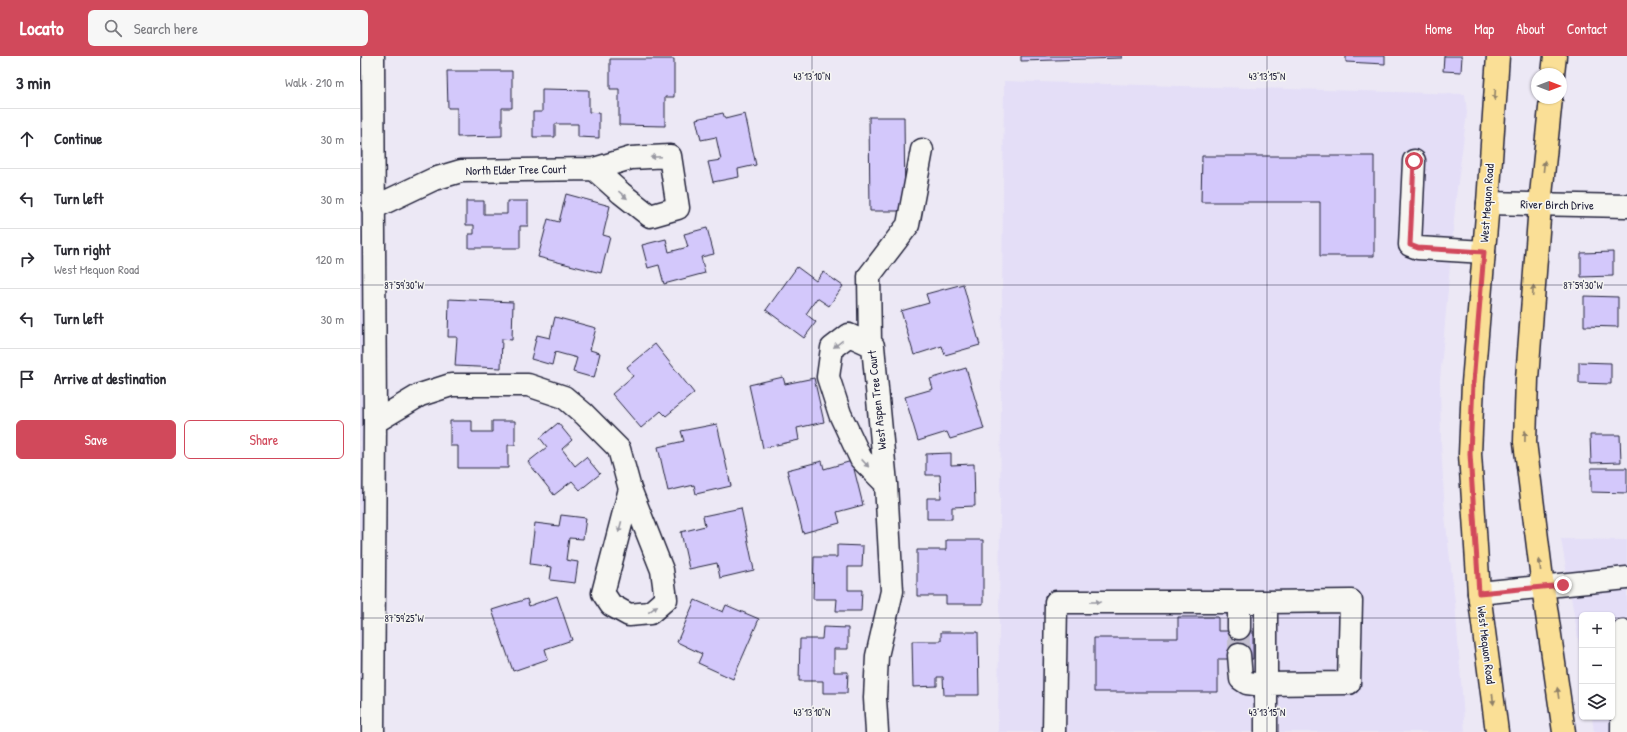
<!DOCTYPE html>
<meta charset="utf-8">
<style>
:root{--surface:#fff;--page:#f7f7f7;--text:#2b2b33;--muted:#7c7c81;--line:#e1e1e2;--accent:#d1495b}
body{margin:0;font-family:"Patrick Hand",sans-serif;background:var(--page);color:var(--text)}
.controls{position:absolute;right:12px;bottom:12px;display:grid;overflow:hidden;border-radius:6px;box-shadow:0 1px 3px #0004}
.controls button{width:36px;height:36px;display:grid;place-items:center;padding:0;border:0;border-bottom:1px solid var(--line);background:var(--surface);color:var(--text);font:20px sans-serif}
.compass{position:absolute;left:1171px;top:12px;width:36px;height:36px;border-radius:50%;background:var(--surface);box-shadow:0 1px 3px #0004;rotate:90deg}
.stop{position:absolute;width:12px;height:12px;margin:-9px;border:3px solid #d1495b;border-radius:50%;background:#fff}
.stop.end{background:#d1495b;border-color:#fff;box-shadow:0 1px 4px #0008}
.list{margin:0;padding:0;list-style:none}
h2{display:flex;justify-content:space-between;align-items:center;height:52px;margin:0;padding:0 16px;font-size:17px}
h2 small{font-size:13px;font-weight:400;color:var(--muted)}
.list li{display:grid;grid-template-columns:26px 1fr auto;gap:12px;align-items:center;box-sizing:border-box;height:60px;padding:0 16px;border-top:1px solid var(--line)}
.list b{display:block;font-size:15px;white-space:nowrap}
.list p{margin:0;font-size:13px;white-space:nowrap;color:var(--muted)}
.list em{font-size:13px;font-style:normal;color:var(--muted)}
.actions{display:flex;gap:8px;padding:12px 16px}
.actions a{flex:1;padding:9px 0;border:1px solid var(--accent);border-radius:6px;text-align:center;font-size:14px;color:var(--accent)}
.actions .main{background:var(--accent);color:#fff}
.icon{flex:none;width:22px;height:22px;fill:none;stroke:currentColor;stroke-width:2;stroke-linecap:round;stroke-linejoin:round}
.map{position:relative;flex:none;width:1267px;height:676px;overflow:hidden}
header{display:flex;align-items:center;gap:24px;box-sizing:border-box;height:56px;padding:0 20px;background:var(--accent);color:#fff}
header strong{font-size:19px}
nav{display:flex;gap:22px;margin-inline-start:auto;font-size:14px}
.search{width:280px;height:36px;background:var(--page);display:flex;align-items:center;gap:10px;box-sizing:border-box;padding:0 14px;border-radius:6px;color:var(--muted);font-size:15px}
main{display:flex}
aside{flex:1;background:var(--surface)}
.map>svg:first-child{display:block}
.built{fill:#e4def7}
.building{fill:#d3c8fb;stroke:#22223b}
.lines{fill:none;stroke-linecap:round;stroke-linejoin:round}
.minor-tunnel{stroke:#c4c0d0;stroke-width:22;stroke-dasharray:22 11;stroke-linecap:butt}
.minor-casing{stroke:#22223b;stroke-width:25}
.major-casing{stroke:#22223b;stroke-width:25}
.minor{stroke:#f6f6f2;stroke-width:22}
.major{stroke:#fadf96;stroke-width:22}
.oneway{fill:#8e8068}
.oneway2{fill:#9797a0}
.route{stroke:#d1495b;stroke-width:5}
.ticks{fill:none;stroke:#22223b;stroke-width:1;stroke-opacity:0.45}
.labels{text-anchor:middle;stroke-width:3;stroke-linejoin:round;paint-order:stroke}
.street-label{font-size:12px;fill:#22223b;stroke:#f6f6f2}
.ticks-label{font-size:10px;text-anchor:middle;fill:#22223b;stroke:#f6f6f2;stroke-width:3;stroke-linejoin:round;paint-order:stroke}
</style>
<header>
<strong>Locato</strong>
<div class="search"><svg class="icon" aria-label="search" viewBox="0 0 24 24"><circle cx="10" cy="10" r="6"/><path d="M15 15l6 6"/></svg>Search here</div>
<nav><a>Home</a><a>Map</a><a>About</a><a>Contact</a></nav>
</header>
<main>
<aside>
<h2>3 min<small>Walk · 210 m</small></h2>
<ul class="list">
<li><svg class="icon" aria-label="ahead" viewBox="0 0 24 24"><path d="M12 20V5M6 11l6-6 6 6"/></svg><div><b>Continue</b></div><em>30 m</em></li>
<li><svg class="icon" aria-label="left" viewBox="0 0 24 24"><path d="M17 20v-9H6M10 6l-5 5 5 5"/></svg><div><b>Turn left</b></div><em>30 m</em></li>
<li><svg class="icon" aria-label="right" viewBox="0 0 24 24"><path d="M7 20v-9h11M14 6l5 5-5 5"/></svg><div><b>Turn right</b><p>West Mequon Road</p></div><em>120 m</em></li>
<li><svg class="icon" aria-label="left" viewBox="0 0 24 24"><path d="M17 20v-9H6M10 6l-5 5 5 5"/></svg><div><b>Turn left</b></div><em>30 m</em></li>
<li><svg class="icon" aria-label="arrive" viewBox="0 0 24 24"><path d="M6 21V4h12l-3 4 3 4H6"/></svg><div><b>Arrive at destination</b></div></li>
</ul>
<div class="actions"><a class="main">Save</a><a>Share</a></div>
</aside>
<div class="map">
<svg width="1267" height="676" viewBox="0 0 1267 676">
<rect width="100%" height="100%" fill="#ece8f5"/>
<filter id="ink" filterUnits="userSpaceOnUse"><feTurbulence type="fractalNoise" baseFrequency=".025" numOctaves="2"/><feDisplacementMap in="SourceGraphic" scale="8" xChannelSelector="R" yChannelSelector="G"/><feConvolveMatrix kernelMatrix="1 2 1 2 8 2 1 2 1" color-interpolation-filters="sRGB"/></filter>
<g filter="url(#ink)">
<path class="built" d="M0,0H13V676H0Z
M644,25L1105,38L1107,57L1096,141L1080,324L1081,386L1085,460L1095,546L1105,676H638Z
M1201,483L1267,484V676H1234L1232,661H1252V559H1222V605Z"/>
<path class="building" d="M661,0H762V2L661,5Z
M986,0H1025V8L986,6Z
M1084,0H1102L1101,16L1083,15Z
M250,3H314V41H305V70L259,69V33H250Z
M87,15H152V52H142V80L97,81V52H88Z
M182,33L229,34V56L239,57V82L218,81V68H195V81H173V56H182Z
M363,57L365,63L385,58L396,109L378,113L379,121L353,126L348,106L361,104L356,81L341,84L336,63Z
M509,61H544L545,155H510Z
M842,100H1014V200H960V146H841Z
M206,138L250,150L243,179L250,181L241,217L178,201L188,163L199,166Z
M106,145H124V158H147V145H168V170H160V192H109V178H114V169H106Z
M347,172L354,198L341,201L345,217L304,228L299,209L288,212L282,189L306,183L309,196L328,191L324,178Z
M1253,196V220L1221,221V197Z
M437,211L456,225L463,216L483,230L469,250L457,242L446,258L456,266L444,282L406,254Z
M603,228L620,289L585,299L582,290L554,299L541,255L569,247L566,238Z
M1224,240L1258,241V271L1224,270Z
M89,243L153,246L152,284L142,283L141,312L95,310L97,281H88Z
M195,261L236,272L230,294L240,297L234,322L213,316L217,302L195,296L192,309L171,303L177,279L190,282Z
M295,288L334,337L306,360L301,355L281,372L252,338L273,320L267,311Z
M1219,306L1251,307V328L1219,327Z
M606,312L624,373L590,383L587,376L558,385L545,341L573,333L570,323Z
M423,321L425,328L454,322L464,366L437,372L439,384L403,392L389,329Z
M90,365H112V376H132V365H155V389H148V412H98V390H90Z
M198,367L212,384L202,393L215,410L226,401L240,418L220,434L212,425L194,439L168,406L187,391L180,382Z
M357,368L371,430L336,438L334,429L308,435L298,391L324,385L321,375Z
M1230,379H1260L1261,406L1231,407Z
M591,397V409L614,408L615,450L592,451V463H567V442H581L580,419H566V398Z
M462,405L464,413L492,405L503,449L477,456L480,467L443,477L427,414Z
M1231,412H1267V437L1231,436Z
M381,452L394,514L360,522L357,507L329,513L321,476L345,470L343,460Z
M201,459L226,462L223,483L209,482L206,504L218,506L215,527L190,524L192,511L170,508L175,467L199,470Z
M586,484H623V548H586V540H557V494H586Z
M477,489L503,490L502,511H488V534H502L501,555H476L477,543H453L454,501H477Z
M197,540L212,584L185,593L188,603L153,615L132,554L167,543L169,550Z
M335,544L363,556L366,549L399,563L373,623L338,607L342,598L317,586Z
M818,561H858V575H893V603H858V636H734V582H818Z
M463,571L488,572V593H474V616H488L487,637H463V625H439L440,583H462Z
M581,576H618L619,639H584L583,621H577V630L553,631L552,585H581Z"/>
<g class="lines">
<path class="minor-tunnel" d="M879,572V599"/>
<defs>
<path id="minor" d="M13,0L15,366L13,676
M1054,105L1050,189L1058,192L1124,196
M1128,147L1267,150
M13,152L74,123L101,115L234,113L271,102L310,100L318,152L290,160L261,137L234,113
M510,288L509,220L548,169L562,94
M15,366L60,339L91,329H168L204,341L224,358L259,393L270,433L302,514L306,543L290,557L269,559L251,549L243,537L270,433
M1119,537L1267,522
M879,546V572
M879,599L881,623L887,627L895,628L989,627L991,545L906,546
M517,676L515,642L517,600L532,535L526,428L513,290L489,279L472,292L468,321L480,358L501,403L526,428
M694,676L696,546H906V676
M1262,676L1263,575"/>
<path id="major" d="M1193,18L1195,0
M1191,42L1180,149L1167,323L1165,386L1183,531L1204,676
M1137,676L1119,537L1110,398L1113,327L1128,147L1138,0"/>
</defs>
<use href="#minor" class="minor-casing"/>
<use href="#major" class="major-casing"/>
<use href="#minor" class="minor"/>
<use href="#major" class="major"/>
</g>
<defs><path id="oneway-solid" d="M-6-.8H1V-3.2L6.5 0L1 3.2V.8H-6Z"/></defs>
<g class="oneway">
<use href="#oneway-solid" transform="translate(1135 39) rotate(94)"/>
<use href="#oneway-solid" transform="translate(1184 110) rotate(-84)"/>
<use href="#oneway-solid" transform="translate(1173 235) rotate(-86)"/>
<use href="#oneway-solid" transform="translate(1165 380) rotate(-89)"/>
<use href="#oneway-solid" transform="translate(1180 509) rotate(-96)"/>
<use href="#oneway-solid" transform="translate(1198 637) rotate(-98)"/>
<use href="#oneway-solid" transform="translate(1133 643) rotate(83)"/>
</g>
<g class="oneway2">
<use href="#oneway-solid" transform="translate(296 101) rotate(177)"/>
<use href="#oneway-solid" transform="translate(263 139) rotate(40)"/>
<use href="#oneway-solid" transform="translate(478 288) rotate(142)"/>
<use href="#oneway-solid" transform="translate(505 407) rotate(47)"/>
<use href="#oneway-solid" transform="translate(260 471) rotate(105)"/>
<use href="#oneway-solid" transform="translate(735 546)"/>
<use href="#oneway-solid" transform="translate(293 553) rotate(-37)"/>
</g>
</g>
<g class="lines" filter="url(#ink)">
<path class="route" d="M1054,105L1050,189L1058,192L1124,196L1113,327L1110,398L1119,537L1203,529"/>
</g>
<path class="ticks" d="M452,0V676M907,0V676M0,229H1267M0,562H1222M1252,562H1267"/>
<g class="labels">
<g class="street-label">
<text transform="translate(156 114) rotate(-1)" y="4">North Elder Tree Court</text>
<text transform="translate(1127 147) rotate(-86)" y="4">West Mequon Road</text>
<text transform="translate(1197 149) rotate(1)" y="4">River Birch Drive</text>
<text transform="translate(517 344) rotate(-96)" y="4">West Aspen Tree Court</text>
<text transform="translate(1126 589) rotate(83)" y="4">West Mequon Road</text>
</g>
</g>
<g class="ticks-label">
<text x="452" y="24">43°13'10"N</text>
<text x="907" y="24">43°13'15"N</text>
<text x="1223" y="233">87°59'30"W</text>
<text x="44" y="233">87°59'30"W</text>
<text x="44" y="566">87°59'25"W</text>
<text x="452" y="660">43°13'10"N</text>
<text x="907" y="660">43°13'15"N</text>
</g>
</svg>
<div class="controls">
<button>+</button>
<button>−</button>
<button><svg class="icon" aria-label="layers" viewBox="0 0 24 24"><path d="M12 4l9 5-9 5-9-5zM3 14l9 5 9-5"/></svg></button>
</div>
<svg class="compass" viewBox="-18 -18 36 36"><path d="M0-13l5 13h-10z" fill="#e53935"/><path d="M0 13l5-13h-10z" fill="#7c7c81"/></svg>
<div class="stop" style="left:1054px;top:105px"></div>
<div class="stop end" style="left:1203px;top:529px"></div>
</div>
</main>
